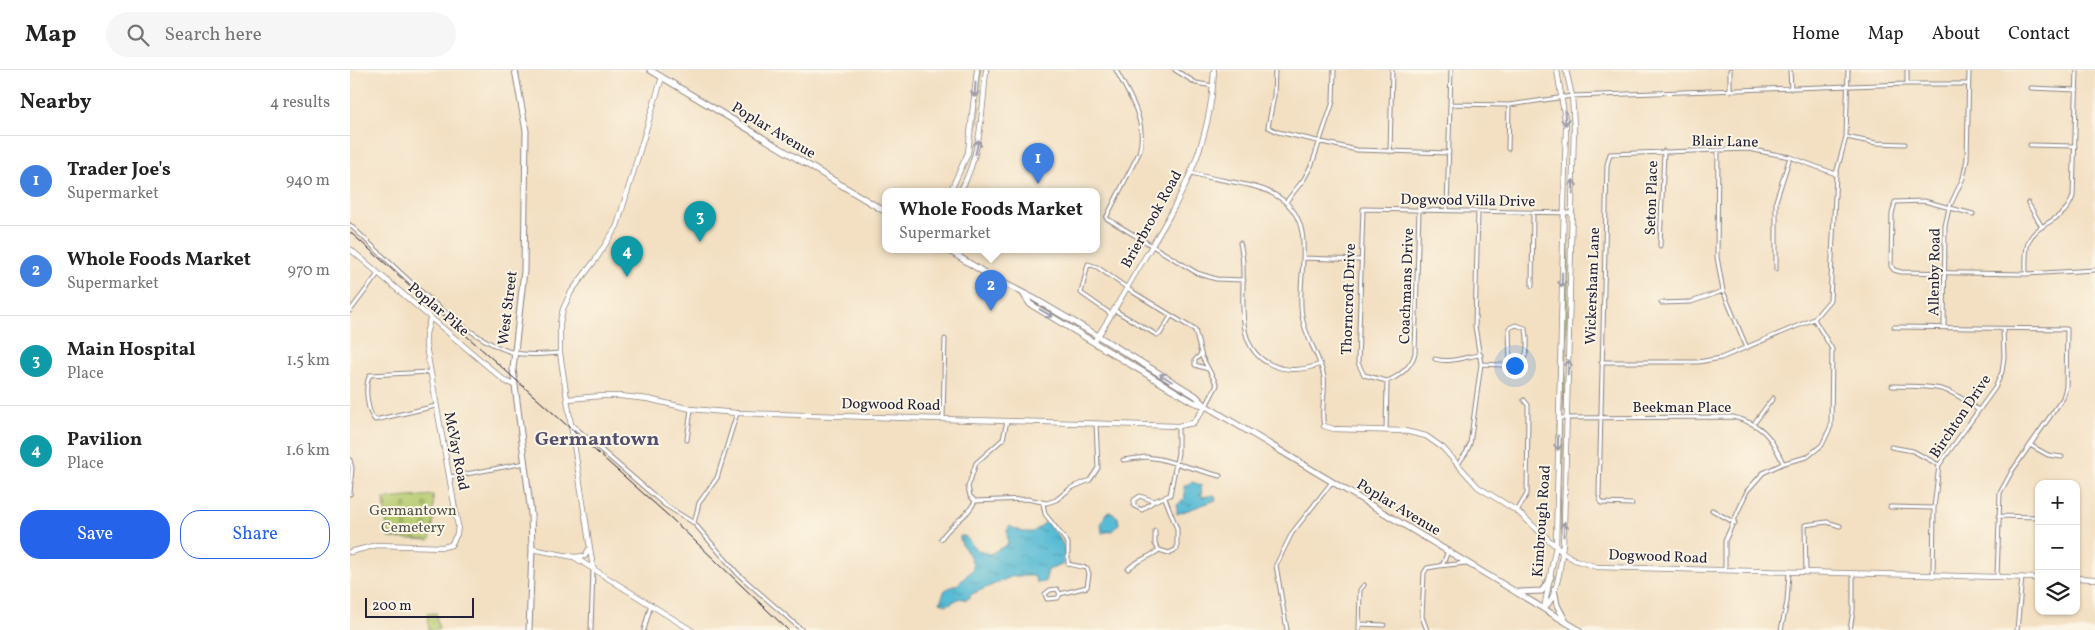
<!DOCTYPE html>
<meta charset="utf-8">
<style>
:root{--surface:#fff;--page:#f6f6f6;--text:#222;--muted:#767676;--line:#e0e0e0;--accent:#2563eb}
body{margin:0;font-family:Vollkorn,serif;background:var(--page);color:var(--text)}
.controls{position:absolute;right:15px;bottom:15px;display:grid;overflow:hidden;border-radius:10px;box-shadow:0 1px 4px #0004}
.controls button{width:45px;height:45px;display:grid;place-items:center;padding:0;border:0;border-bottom:1px solid var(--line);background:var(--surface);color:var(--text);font:25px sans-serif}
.scale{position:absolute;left:15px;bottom:12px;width:109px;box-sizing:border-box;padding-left:5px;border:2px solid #22223b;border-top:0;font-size:14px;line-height:18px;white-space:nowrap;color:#22223b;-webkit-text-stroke:4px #fcf5e5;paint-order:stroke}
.you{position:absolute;left:1164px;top:295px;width:18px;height:18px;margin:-12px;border:4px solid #fff;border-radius:50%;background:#1a73e8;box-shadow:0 0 0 8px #1a73e833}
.badge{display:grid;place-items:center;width:32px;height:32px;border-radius:50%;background:var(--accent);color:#fff;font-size:16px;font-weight:700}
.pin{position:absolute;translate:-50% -41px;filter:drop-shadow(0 1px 2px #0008)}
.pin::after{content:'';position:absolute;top:26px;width:18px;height:15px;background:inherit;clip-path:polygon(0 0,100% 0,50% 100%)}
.popup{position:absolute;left:532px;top:118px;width:218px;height:65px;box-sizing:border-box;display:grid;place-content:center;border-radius:10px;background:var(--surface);filter:drop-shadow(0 1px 4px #0005);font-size:16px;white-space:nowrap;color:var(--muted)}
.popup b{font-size:19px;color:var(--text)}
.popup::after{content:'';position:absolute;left:50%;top:100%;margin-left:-10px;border:10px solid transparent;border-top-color:var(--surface)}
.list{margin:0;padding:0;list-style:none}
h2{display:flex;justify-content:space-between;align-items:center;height:65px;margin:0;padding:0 20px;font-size:21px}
h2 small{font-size:16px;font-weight:400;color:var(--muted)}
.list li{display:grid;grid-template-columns:32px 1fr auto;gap:15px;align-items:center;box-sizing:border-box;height:90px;padding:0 20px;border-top:1px solid var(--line)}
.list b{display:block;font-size:19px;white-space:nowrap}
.list p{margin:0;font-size:16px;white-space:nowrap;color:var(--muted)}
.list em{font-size:16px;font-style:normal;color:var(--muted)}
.actions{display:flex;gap:10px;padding:15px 20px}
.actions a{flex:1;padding:11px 0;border:1px solid var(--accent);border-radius:20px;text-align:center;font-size:18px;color:var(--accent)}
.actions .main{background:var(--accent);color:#fff}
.icon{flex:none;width:28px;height:28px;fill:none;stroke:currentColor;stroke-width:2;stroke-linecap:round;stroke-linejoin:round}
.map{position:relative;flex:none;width:1745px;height:560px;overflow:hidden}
header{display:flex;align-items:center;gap:30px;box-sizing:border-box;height:70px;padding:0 25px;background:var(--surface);border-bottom:1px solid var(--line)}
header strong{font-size:24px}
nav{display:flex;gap:28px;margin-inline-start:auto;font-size:18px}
.search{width:350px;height:45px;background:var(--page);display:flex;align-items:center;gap:12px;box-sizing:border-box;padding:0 18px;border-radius:28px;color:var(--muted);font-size:19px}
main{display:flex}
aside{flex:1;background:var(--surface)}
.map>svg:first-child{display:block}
.grass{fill:url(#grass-tufts);stroke:#6c7756}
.cemetery{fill:url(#cemetery-stones);stroke:#6c7756}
.park{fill:url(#park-dots);stroke:#6c7756}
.water{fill:url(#water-ripples);stroke:#3c6e88}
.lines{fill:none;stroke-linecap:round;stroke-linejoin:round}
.minor-casing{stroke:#8a817f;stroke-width:5}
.tertiary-casing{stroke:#8a817f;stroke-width:6}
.secondary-casing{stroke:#8a817f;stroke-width:6}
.primary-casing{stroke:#8a817f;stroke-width:7}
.minor{stroke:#fff;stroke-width:3}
.tertiary{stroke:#fff;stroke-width:4.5}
.secondary{stroke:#fff;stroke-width:4.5}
.primary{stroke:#fff;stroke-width:5}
.rail{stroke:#22223b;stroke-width:1}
.oneway{stroke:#9c9ca7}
.labels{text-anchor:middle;stroke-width:4;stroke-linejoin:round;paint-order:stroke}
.street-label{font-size:15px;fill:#22223b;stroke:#fcf5e5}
.park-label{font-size:15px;fill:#4f554b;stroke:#fcf5e5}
.district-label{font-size:20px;font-weight:bold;fill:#544f6e;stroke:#fcf5e5}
</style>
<header>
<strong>Map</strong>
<div class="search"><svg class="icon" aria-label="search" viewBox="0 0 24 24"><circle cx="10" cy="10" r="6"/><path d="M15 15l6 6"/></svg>Search here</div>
<nav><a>Home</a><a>Map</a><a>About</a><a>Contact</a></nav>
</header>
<main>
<aside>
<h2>Nearby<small>4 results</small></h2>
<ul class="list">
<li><span class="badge" style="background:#3f7fe0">1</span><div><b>Trader Joe's</b><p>Supermarket</p></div><em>940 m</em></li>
<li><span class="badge" style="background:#3f7fe0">2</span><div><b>Whole Foods Market</b><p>Supermarket</p></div><em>970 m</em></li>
<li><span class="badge" style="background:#0f9aa8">3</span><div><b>Main Hospital</b><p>Place</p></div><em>1.5 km</em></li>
<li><span class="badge" style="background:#0f9aa8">4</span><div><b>Pavilion</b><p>Place</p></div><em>1.6 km</em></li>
</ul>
<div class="actions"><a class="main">Save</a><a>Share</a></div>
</aside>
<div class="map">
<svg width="1745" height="560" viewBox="0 0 1745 560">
<defs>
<pattern id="grass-tufts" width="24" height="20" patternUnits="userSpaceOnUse" patternTransform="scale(1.25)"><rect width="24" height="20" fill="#b7cc71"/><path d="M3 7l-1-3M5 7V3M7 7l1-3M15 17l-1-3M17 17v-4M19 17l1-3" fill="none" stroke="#9daf63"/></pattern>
<pattern id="cemetery-stones" width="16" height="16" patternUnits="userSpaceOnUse" patternTransform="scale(1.25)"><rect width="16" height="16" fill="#b7cc71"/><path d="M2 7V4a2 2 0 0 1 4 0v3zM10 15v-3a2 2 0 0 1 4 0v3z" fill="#9daf63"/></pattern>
<pattern id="park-dots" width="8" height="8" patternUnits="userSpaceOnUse" patternTransform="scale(1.25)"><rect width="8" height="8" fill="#b7cc71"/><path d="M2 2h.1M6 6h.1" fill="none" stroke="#9daf63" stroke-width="1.8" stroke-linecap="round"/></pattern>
<pattern id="water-ripples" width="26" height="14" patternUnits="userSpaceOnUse" patternTransform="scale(1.25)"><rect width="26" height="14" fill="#56bbd4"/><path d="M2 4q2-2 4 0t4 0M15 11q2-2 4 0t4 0" fill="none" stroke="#4798ad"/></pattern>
</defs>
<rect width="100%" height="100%" fill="#fcf5e5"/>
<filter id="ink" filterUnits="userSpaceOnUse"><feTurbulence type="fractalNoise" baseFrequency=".02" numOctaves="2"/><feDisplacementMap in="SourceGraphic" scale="10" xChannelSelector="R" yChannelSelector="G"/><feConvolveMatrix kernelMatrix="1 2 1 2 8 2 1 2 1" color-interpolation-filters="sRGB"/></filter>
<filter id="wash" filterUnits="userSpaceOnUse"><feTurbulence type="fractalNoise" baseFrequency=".0096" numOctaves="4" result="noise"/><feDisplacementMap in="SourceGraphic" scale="20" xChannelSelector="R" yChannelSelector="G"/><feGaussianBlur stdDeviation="1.12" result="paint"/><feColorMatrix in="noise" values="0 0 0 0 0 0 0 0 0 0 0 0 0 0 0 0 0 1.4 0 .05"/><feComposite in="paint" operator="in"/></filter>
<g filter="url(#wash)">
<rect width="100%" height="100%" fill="#f3e0c3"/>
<path class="grass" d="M629,0H631L628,54Z
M1217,150L1219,184L1214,341L1212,306Z
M1212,354L1214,356L1211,466L1210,356Z"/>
<path class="cemetery" d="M83,425L84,449L80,470L38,468L34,429Z"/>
<path class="park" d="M86,543L89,560H79L77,544Z"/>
<path class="water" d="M842,412L851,415L852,427L865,425L866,430L827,444V435L835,428L834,416Z
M760,442L768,447L769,454L762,461L752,463L751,455L756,443Z
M696,452C708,465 720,477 712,495L698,500L695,512L687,513L684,506H663L622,524L617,530L610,528L597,535L590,532L595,520L608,514L623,499C624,483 609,478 610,466H615L628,481L640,484L658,474L657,461L659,456L673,462H683Z"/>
</g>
<g filter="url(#ink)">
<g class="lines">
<defs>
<path id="minor" d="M766,0C780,27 798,52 789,83L756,148L847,203L866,209L894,210
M825,0L846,13L863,16
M925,0L924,26L918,57L928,62L1007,80L1099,83
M1380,0V21
M1440,0L1441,19
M1557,0V14
M1681,18L1727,20
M1100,34L1159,35L1222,26L1557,14H1618
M1496,67L1526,73L1555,74
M1680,75L1725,76
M1158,79L1159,35
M1368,80L1367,187L1373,221L1397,278
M1040,82L1042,0
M842,103C868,112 908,112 930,128C970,155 945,207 952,246C955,268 970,285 974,307C976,323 970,341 974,356
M936,132L954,109L962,94L983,32L984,0
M1678,133L1692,157
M1097,140L1101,0
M1623,144L1574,131L1545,132L1542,144L1541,196L1544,200L1551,202L1676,204L1745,200
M0,155C41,192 113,270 165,283C179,286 195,284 210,283
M890,173C901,212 876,275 922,295C938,302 955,300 971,294
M1310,176L1314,81
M953,188L1011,190
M1426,199V131L1440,87
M1676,204C1676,195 1675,182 1678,173C1686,151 1715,153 1723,126L1727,0
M1182,216L1183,143
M1311,233L1341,232L1373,221
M764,240L807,265L810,264L821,246
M0,241L28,204
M761,244L731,223L738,194L747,197L783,222L845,260L852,287L867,315L856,336
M1544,257L1717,259L1716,317L1713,328L1662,401L1650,423L1647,507
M1594,258L1595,156L1599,138L1613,108L1617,89L1619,0
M851,284L845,290V295L858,299
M1085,289C1100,294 1115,286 1131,285
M1251,292H1348L1371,288L1464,249L1480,230L1486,104L1496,67L1498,0
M1131,294C1148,294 1176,301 1177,278C1177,271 1178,264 1175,258L1166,255L1159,258L1160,294
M80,302L20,305C14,315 17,342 25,350L86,336
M1037,311L1014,305L1008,293L1013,139L1222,143
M1037,311C1049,307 1062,296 1065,283L1069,139
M1542,316C1584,317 1594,313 1628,340
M593,348L595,269
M1209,348L1383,347C1412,354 1421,366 1433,393
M657,351L653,369L626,393L618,417L620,426L625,431L677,429L697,433L706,430L721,418L740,410L748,398L746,353
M1405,352L1423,328
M221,354L315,435L344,453L388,504L452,560
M1036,361L1037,311
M337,370L341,339
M1680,375L1698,385L1712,387
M1541,377L1563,381L1589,395
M0,390L2,398L0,424
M773,390L796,387L810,389L870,406
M1107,395L1116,383L1120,374L1131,294L1125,256L1128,142
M100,407L175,393
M804,431L792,440L784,436V430L790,426L804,431L820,425L828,383V356
M693,433L695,444L718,473V494L737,498L739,504L737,517L710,524L707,519L700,520L695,524L697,529L708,528L710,524
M1282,434L1251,433L1249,425L1257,95L1260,84L1398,79L1440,87L1486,104
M1540,437L1584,438
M1362,440L1385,453
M1167,441L1177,424L1178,342V335L1174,330
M1648,446L1689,447
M344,453L349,433L367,408L387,343
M805,461V474L809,480L819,483L827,479V459L815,428
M591,469C600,454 618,447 625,431
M1098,481L1093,494L1089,496L1116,493
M778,499C787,490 799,488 809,480
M1375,500V471L1397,421L1413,403L1434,393L1457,387L1472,375L1481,356L1482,279L1464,249
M1456,503L1455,455L1477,452L1490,456
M1583,506L1584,438L1589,395L1645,318L1652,302L1654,287L1653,259
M1009,554L1034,555
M241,560L243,499
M294,560L301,534
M937,560L926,495L942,463L982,412
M1009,560L1010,520L1014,515
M1077,560L1072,547L1074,503L1077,498L1089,496
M1431,560L1437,532L1439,503
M1500,560L1503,541V504
M1667,560L1672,507"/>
<path id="tertiary" d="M600,122L618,83L627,0
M610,122C631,84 632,43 636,0
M744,272C761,247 775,220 791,194C830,130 861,77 864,0
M218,329L251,326H270L298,329L341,339L387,343L828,356L843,353L856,336
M974,356L984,359L1055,361L1076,366L1093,378L1128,417L1167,441L1212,482L1225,490L1247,497L1689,508
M0,482L27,475L93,477L101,475L107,464L108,456L76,276V264L80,249
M224,487L235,486L239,479
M243,498L210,283V253L213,239L221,222L246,189L267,156L312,7
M1726,508L1745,509
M1194,539C1210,526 1213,477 1214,458L1224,56L1222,26L1216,0
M1194,539L1206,475L1213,174L1216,56L1207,0"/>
<path id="secondary" d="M0,179L155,311L164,315
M182,479L224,487L341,560"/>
<path id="primary" d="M165,0L176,61L174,201L163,299L181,444L182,479L179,560
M300,0L536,142
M598,180L640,206L685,229L748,266L846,326L854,334
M674,225L680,234L843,332L856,336L881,351L1229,560
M1204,519L1207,535L1216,552
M1170,522L1192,521L1201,507"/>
</defs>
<use href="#minor" class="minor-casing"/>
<use href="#tertiary" class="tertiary-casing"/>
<use href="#secondary" class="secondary-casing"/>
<use href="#primary" class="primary-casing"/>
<use href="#minor" class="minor"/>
<use href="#tertiary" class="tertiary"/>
<use href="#secondary" class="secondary"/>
<use href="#primary" class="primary"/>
<path class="rail" d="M0,162L322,449L438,560"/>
</g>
<defs><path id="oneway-shaft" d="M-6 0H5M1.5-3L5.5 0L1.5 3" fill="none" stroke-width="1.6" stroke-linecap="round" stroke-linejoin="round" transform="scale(1.25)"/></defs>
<g class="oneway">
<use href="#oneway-shaft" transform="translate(625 20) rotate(94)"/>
<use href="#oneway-shaft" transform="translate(1215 48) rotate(85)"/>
<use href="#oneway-shaft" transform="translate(627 77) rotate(-78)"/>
<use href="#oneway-shaft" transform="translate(1223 117) rotate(-89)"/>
<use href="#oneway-shaft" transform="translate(1212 210) rotate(91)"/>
<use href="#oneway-shaft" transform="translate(696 243) rotate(31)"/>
<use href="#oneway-shaft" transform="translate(1218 297) rotate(-89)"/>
<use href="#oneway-shaft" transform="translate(816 308) rotate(-148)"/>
<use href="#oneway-shaft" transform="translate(1208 373) rotate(91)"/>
<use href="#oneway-shaft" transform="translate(1214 459) rotate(-87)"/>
</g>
</g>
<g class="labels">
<g class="street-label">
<text transform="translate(424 60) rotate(31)" y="5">Poplar Avenue</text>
<text transform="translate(1375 71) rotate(1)" y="5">Blair Lane</text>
<text transform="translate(1301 128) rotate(-88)" y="5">Seton Place</text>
<text transform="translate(1118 130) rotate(1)" y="5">Dogwood Villa Drive</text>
<text transform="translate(801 149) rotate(-61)" y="5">Brierbrook Road</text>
<text transform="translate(1584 202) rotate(-89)" y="5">Allenby Road</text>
<text transform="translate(1056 216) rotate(-88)" y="5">Coachmans Drive</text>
<text transform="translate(1242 216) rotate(-88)" y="5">Wickersham Lane</text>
<text transform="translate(998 229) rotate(-88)" y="5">Thorncroft Drive</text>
<text transform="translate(157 238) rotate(-83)" y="5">West Street</text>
<text transform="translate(89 239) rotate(40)" y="5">Poplar Pike</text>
<text transform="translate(541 334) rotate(1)" y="5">Dogwood Road</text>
<text x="1332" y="342">Beekman Place</text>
<text transform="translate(1610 346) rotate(-56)" y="5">Birchton Drive</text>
<text transform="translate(107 381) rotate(79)" y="5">McVay Road</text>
<text transform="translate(1049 437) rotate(31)" y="5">Poplar Avenue</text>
<text transform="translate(1191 451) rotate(-86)" y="5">Kimbrough Road</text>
<text transform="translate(1308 486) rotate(2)" y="5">Dogwood Road</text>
</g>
<g class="park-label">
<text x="63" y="445">Germantown<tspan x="63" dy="17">Cemetery</tspan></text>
</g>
<g class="district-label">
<text x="247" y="375">Germantown</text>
</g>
</g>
</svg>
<div class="controls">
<button>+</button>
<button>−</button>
<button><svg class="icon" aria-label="layers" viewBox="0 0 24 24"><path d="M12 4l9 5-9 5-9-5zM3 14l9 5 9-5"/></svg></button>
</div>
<div class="scale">200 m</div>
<div class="you"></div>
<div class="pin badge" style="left:688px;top:114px;background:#3f7fe0">1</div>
<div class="pin badge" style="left:641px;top:241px;background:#3f7fe0">2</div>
<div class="popup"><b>Whole Foods Market</b>Supermarket</div>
<div class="pin badge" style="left:350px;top:172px;background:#0f9aa8">3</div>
<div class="pin badge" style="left:277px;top:207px;background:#0f9aa8">4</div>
</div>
</main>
